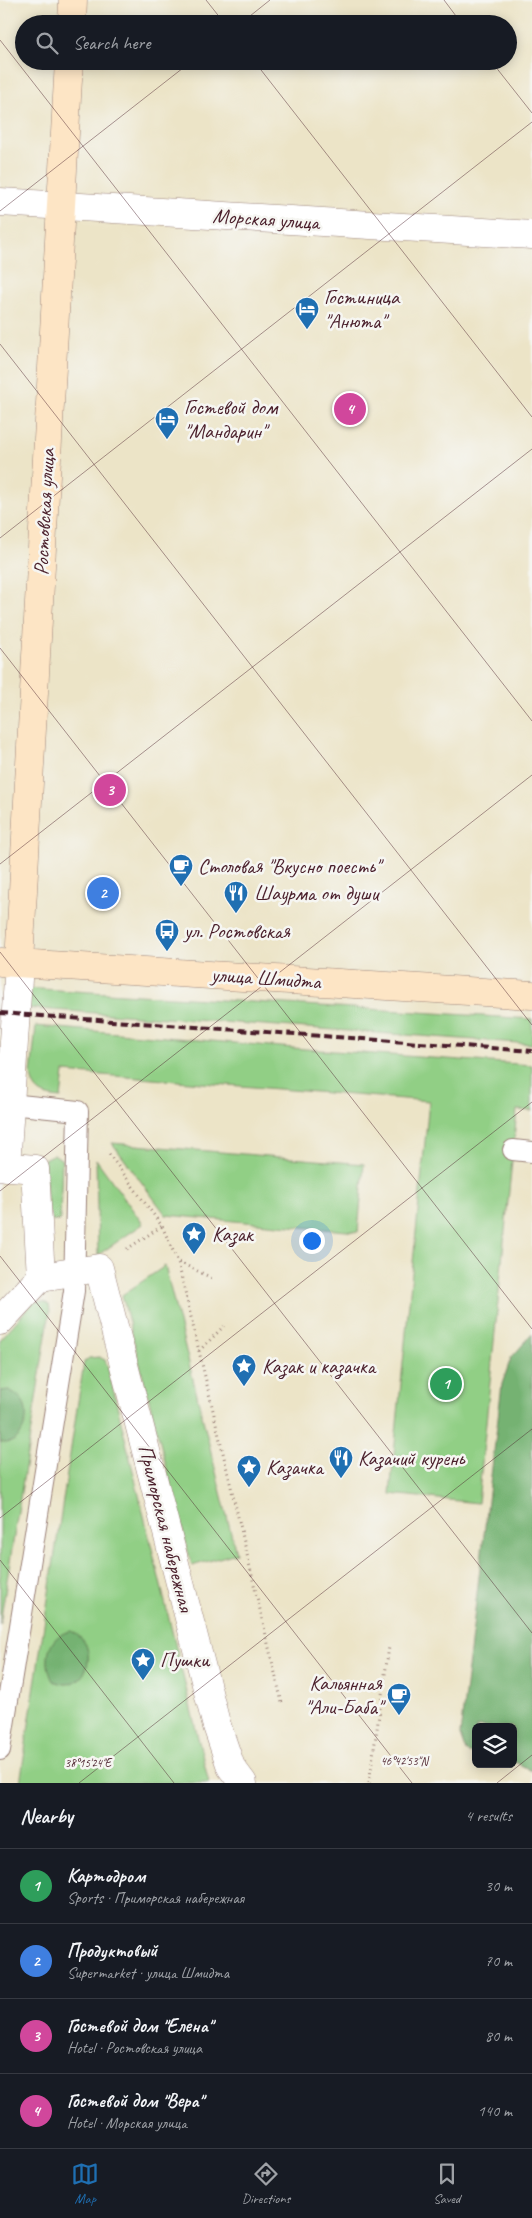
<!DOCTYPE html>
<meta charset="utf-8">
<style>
:root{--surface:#171b24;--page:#242831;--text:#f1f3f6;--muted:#9ea1a6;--line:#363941;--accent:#1f6fb2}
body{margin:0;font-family:Caveat,sans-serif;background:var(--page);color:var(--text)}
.controls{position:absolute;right:15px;bottom:15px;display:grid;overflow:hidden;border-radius:8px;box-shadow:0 2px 12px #0003}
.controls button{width:45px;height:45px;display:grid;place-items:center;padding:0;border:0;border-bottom:1px solid var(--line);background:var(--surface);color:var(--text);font:25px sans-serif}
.you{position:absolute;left:311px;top:1240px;width:18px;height:18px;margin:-12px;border:4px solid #fff;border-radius:50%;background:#1a73e8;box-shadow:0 0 0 8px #1a73e833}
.badge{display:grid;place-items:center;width:32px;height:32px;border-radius:50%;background:var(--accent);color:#fff;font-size:16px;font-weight:700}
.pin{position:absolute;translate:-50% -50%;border:2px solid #fff;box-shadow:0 1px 5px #0006}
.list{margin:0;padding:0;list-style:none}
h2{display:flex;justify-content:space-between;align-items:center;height:65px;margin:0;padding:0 20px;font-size:21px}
h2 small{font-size:16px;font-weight:400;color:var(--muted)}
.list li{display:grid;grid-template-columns:32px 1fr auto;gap:15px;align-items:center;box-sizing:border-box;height:75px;padding:0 20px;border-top:1px solid var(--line)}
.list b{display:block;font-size:19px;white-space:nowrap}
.list p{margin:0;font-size:16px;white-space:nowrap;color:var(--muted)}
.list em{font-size:16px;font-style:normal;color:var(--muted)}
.icon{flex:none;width:28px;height:28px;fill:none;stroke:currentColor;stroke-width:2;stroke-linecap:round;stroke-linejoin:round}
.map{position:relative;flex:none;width:532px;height:1783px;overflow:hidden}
.search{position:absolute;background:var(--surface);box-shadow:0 2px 12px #0003;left:15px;right:15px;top:15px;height:55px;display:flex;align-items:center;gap:12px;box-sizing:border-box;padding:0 18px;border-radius:28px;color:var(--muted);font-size:19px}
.sheet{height:365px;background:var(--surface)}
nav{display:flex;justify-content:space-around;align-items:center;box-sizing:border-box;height:70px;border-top:1px solid var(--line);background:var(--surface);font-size:14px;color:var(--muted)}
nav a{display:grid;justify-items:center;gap:2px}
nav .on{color:var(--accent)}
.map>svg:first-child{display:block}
.green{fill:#91cf85;stroke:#6e7758}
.forest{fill:#74b272;stroke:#5f684e}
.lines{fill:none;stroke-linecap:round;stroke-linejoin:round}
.lane-casing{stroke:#9b8279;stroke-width:22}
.street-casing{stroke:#9b8279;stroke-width:29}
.secondary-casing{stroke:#9b8279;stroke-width:29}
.path{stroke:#9b8279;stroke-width:3;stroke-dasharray:1 4;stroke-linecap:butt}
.lane{stroke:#fff;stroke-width:20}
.street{stroke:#fff;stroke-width:28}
.secondary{stroke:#fde5c5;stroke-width:28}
.rail{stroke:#4a1f2b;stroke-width:4;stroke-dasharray:8 4;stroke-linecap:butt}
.ticks{fill:none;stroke:#4a1f2b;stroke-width:1;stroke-opacity:0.45}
.labels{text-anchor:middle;stroke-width:5;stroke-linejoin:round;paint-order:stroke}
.street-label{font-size:21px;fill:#4a1f2b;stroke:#f6f6f2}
.poi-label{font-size:21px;fill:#4a1f2b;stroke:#f6f6f2;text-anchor:start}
.ticks-label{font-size:12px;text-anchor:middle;fill:#4a1f2b;stroke:#f6f6f2;stroke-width:5;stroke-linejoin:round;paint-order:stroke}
</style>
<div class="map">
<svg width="532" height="1783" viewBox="0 0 532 1783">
<rect width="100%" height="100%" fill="#f6f6f2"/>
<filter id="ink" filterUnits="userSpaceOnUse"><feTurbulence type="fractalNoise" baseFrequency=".02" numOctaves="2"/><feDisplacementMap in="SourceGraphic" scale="10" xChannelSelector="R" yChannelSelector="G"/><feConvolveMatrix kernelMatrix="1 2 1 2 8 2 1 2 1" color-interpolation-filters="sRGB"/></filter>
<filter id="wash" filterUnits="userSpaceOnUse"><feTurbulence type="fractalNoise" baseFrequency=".0096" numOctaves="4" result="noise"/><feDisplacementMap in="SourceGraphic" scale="20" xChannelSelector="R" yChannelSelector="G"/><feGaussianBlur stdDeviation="1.12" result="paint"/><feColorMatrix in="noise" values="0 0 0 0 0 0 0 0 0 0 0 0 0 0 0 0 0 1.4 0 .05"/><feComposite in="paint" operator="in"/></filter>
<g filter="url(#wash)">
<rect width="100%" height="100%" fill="#ece4c7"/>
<path class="green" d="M25,988L532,1019V1044L25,1008Z
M36,1026L305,1049L532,1065V1111L517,1110L478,1503L390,1494L429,1101L64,1072L61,1098C44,1097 33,1093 31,1074Z
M112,1143L364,1164L358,1232L166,1215Z
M54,1154L62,1160L60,1221L49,1220L44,1159Z
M96,1159L143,1224L98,1255Z
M165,1266L236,1553L192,1566L122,1295Z
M34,1301L45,1302L49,1305L50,1311L0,1624V1340Z
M99,1357L105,1360L108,1368L209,1783H20L84,1362L89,1358Z"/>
<path class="forest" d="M532,1334V1771L513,1761V1727H476V1755L466,1752L460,1735L502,1384L511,1358Z
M9,1390C16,1394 23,1398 25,1407C30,1422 19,1448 0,1442V1391Z
M71,1631C78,1635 85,1640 87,1648C92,1663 83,1685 65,1684C62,1684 57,1682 53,1681C43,1662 47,1635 71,1631Z"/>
</g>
<g filter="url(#ink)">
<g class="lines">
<defs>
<path id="lane" d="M513,1150L532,1152
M0,1750L74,1291L78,1111L10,1104"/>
<path id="street" d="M0,202L532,235
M0,1166L35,1169L41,1277
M6,1167L19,963
M0,1321L41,1277L99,1268L216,1723L231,1767L243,1783"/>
<path id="secondary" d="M72,24L73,0
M1,962L532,995
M19,963L69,61"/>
</defs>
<use href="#lane" class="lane-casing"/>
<use href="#street" class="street-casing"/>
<use href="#secondary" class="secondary-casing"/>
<path class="path" d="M109,1154L162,1226L178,1262L282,1703
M127,1249L162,1226
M179,1262L214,1279
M199,1351L224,1326
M369,1783L389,1647"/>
<use href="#lane" class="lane"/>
<use href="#street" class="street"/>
<use href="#secondary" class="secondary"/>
<path class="rail" d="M0,1013L532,1051"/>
</g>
</g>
<path class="ticks" d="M206,0L225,24M444,0L462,24M240,24L270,0M0,40L532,721M254,61L532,417M491,61L532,113M0,211L192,61M0,344L532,1025M0,538L532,122M0,648L532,1329M0,864L532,449M0,952L532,1633M0,1191L532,775M0,1256L412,1783M0,1518L532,1102M0,1560L174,1783M79,1783L532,1429M497,1783L532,1755"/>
<defs>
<symbol id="hotel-pin" viewBox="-11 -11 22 30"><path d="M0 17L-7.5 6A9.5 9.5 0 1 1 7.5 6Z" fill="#1f6fb2" stroke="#f6f6f2"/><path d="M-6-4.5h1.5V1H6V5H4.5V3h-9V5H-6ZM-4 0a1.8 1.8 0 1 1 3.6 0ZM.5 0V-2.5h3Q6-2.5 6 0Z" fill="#fff"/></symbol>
<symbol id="cafe-pin" viewBox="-11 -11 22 30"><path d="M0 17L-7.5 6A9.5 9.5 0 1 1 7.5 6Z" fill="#1f6fb2" stroke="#f6f6f2"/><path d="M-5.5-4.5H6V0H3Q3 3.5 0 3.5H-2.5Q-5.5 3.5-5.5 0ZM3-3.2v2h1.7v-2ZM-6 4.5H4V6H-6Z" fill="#fff"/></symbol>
<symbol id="restaurant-pin" viewBox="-11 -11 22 30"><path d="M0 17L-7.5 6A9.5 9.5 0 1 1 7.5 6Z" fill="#1f6fb2" stroke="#f6f6f2"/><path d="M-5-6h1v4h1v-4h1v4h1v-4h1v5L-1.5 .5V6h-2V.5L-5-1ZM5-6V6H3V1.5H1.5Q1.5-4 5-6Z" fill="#fff"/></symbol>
<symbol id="bus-pin" viewBox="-11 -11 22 30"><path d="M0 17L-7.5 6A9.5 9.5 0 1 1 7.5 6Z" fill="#1f6fb2" stroke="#f6f6f2"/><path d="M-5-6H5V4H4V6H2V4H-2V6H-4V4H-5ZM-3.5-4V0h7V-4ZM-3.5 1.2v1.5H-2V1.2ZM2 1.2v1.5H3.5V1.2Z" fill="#fff"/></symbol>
<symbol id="sight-pin" viewBox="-11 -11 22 30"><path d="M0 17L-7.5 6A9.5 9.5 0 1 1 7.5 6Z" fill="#1f6fb2" stroke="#f6f6f2"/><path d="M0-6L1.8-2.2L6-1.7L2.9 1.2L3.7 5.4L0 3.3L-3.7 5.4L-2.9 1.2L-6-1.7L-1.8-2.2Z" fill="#fff"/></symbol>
</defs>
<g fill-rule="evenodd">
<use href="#hotel-pin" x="293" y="295" width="28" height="38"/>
<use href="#hotel-pin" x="153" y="405" width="28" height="38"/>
<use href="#cafe-pin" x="167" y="852" width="28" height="38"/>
<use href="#restaurant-pin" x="222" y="879" width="28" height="38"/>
<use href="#bus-pin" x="153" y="917" width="28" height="38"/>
<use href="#sight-pin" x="180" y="1220" width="28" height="38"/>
<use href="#sight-pin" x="230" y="1352" width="28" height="38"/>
<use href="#restaurant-pin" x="327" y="1444" width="28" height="38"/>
<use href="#sight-pin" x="235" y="1453" width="28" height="38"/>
<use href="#sight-pin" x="129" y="1646" width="28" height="38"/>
<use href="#cafe-pin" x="385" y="1681" width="28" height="38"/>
</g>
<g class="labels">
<g class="street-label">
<text transform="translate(266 219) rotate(4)" y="7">Морская улица</text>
<text transform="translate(44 512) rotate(-87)" y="7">Ростовская улица</text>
<text transform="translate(266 978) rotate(4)" y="7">улица Шмидта</text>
<text transform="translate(166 1528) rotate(76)" y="7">Приморская набережная</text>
</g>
<g class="poi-label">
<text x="324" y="304">Гостиница<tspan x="324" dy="24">"Анюта"</tspan></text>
<text x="184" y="414">Гостевой дом<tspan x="184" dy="24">"Мандарин"</tspan></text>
<text x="198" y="873">Столовая "Вкусно поесть"</text>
<text x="254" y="900">Шаурма от души</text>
<text x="184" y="938">ул. Ростовская</text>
<text x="212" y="1241">Казак</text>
<text x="262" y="1373">Казак и казачка</text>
<text x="358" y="1465">Казачий курень</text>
<text x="266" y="1474">Казачка</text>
<text x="160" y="1667">Пушки</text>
<text x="382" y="1690" text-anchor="end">Кальянная<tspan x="382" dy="24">"Али-Баба"</tspan></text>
</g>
</g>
<g class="ticks-label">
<text x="404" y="1765">46°42'53"N</text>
<text x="88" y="1767">38°15'24"E</text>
</g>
</svg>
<div class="controls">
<button><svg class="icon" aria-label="layers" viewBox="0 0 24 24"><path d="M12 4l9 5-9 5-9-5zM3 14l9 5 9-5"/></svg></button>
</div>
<div class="you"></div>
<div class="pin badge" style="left:446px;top:1384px;background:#2e9e5b">1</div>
<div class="pin badge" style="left:103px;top:893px;background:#3f7fe0">2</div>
<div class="pin badge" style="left:110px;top:790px;background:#d1479c">3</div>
<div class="pin badge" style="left:350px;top:409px;background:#d1479c">4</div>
<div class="search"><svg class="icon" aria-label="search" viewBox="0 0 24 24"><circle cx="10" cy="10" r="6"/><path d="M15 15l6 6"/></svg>Search here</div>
</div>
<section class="sheet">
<h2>Nearby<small>4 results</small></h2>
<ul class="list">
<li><span class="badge" style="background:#2e9e5b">1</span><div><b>Картодром</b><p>Sports · Приморская набережная</p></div><em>30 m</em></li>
<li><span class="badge" style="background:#3f7fe0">2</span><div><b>Продуктовый</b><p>Supermarket · улица Шмидта</p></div><em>70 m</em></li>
<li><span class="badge" style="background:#d1479c">3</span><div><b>Гостевой дом &quot;Елена&quot;</b><p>Hotel · Ростовская улица</p></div><em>80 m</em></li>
<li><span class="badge" style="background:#d1479c">4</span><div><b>Гостевой дом &quot;Вера&quot;</b><p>Hotel · Морская улица</p></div><em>140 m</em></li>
</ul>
</section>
<nav>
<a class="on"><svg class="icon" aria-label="map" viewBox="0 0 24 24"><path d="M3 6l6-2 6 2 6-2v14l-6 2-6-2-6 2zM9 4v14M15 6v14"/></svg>Map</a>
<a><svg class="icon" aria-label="directions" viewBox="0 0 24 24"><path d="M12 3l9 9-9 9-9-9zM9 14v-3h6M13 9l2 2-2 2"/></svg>Directions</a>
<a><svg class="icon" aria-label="saved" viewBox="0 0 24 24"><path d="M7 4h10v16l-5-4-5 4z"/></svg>Saved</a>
</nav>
